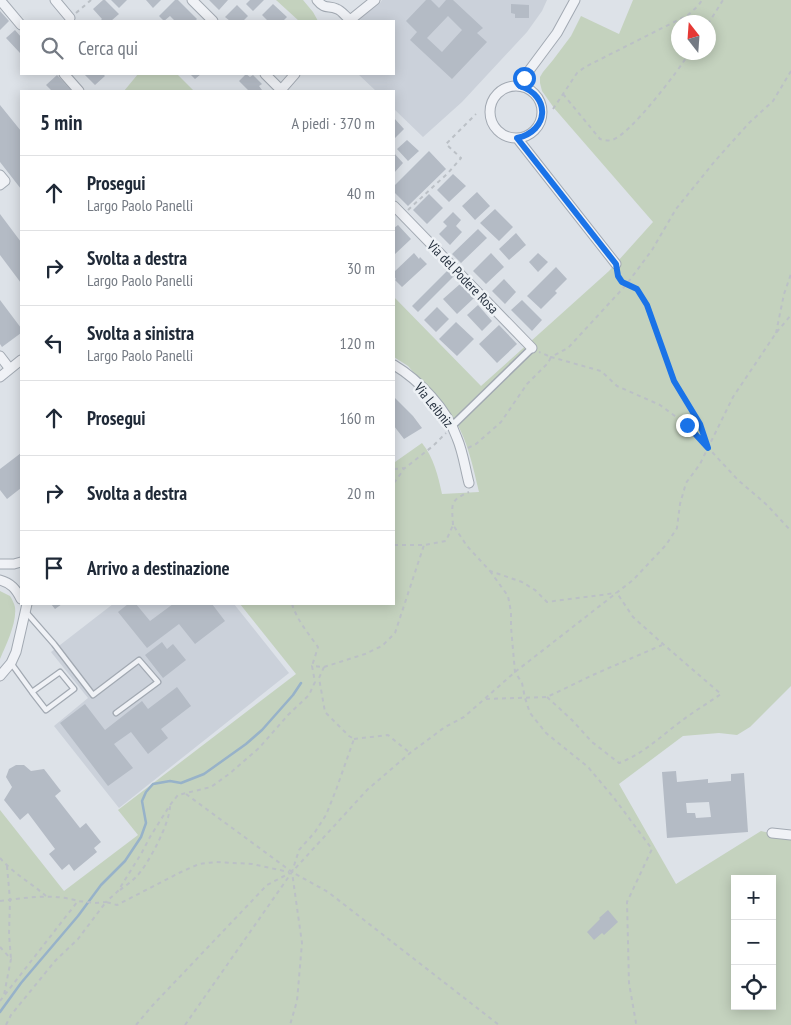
<!DOCTYPE html>
<html lang="it">
<meta charset="utf-8">
<style>
:root{--surface:#fff;--page:#f2f2f3;--text:#1f2937;--muted:#747a83;--line:#e0e1e3}
body{margin:0;font-family:"PT Sans Narrow",sans-serif;background:var(--page);color:var(--text)}
.controls{position:absolute;right:15px;bottom:15px;display:grid;overflow:hidden;border-radius:0px;box-shadow:0 2px 12px #0003}
.controls button{width:45px;height:45px;display:grid;place-items:center;padding:0;border:0;border-bottom:1px solid var(--line);background:var(--surface);color:var(--text);font:25px sans-serif}
.compass{position:absolute;left:671px;top:15px;width:45px;height:45px;border-radius:50%;background:var(--surface);box-shadow:0 2px 12px #0003;rotate:343deg}
.stop{position:absolute;width:15px;height:15px;margin:-11px;border:4px solid #1a73e8;border-radius:50%;background:#fff}
.stop.end{background:#1a73e8;border-color:#fff;box-shadow:0 1px 5px #0008}
.list{margin:0;padding:0;list-style:none}
h2{display:flex;justify-content:space-between;align-items:center;height:65px;margin:0;padding:0 20px;font-size:21px}
h2 small{font-size:16px;font-weight:400;color:var(--muted)}
.list li{display:grid;grid-template-columns:32px 1fr auto;gap:15px;align-items:center;box-sizing:border-box;height:75px;padding:0 20px;border-top:1px solid var(--line)}
.list b{display:block;font-size:19px;white-space:nowrap}
.list p{margin:0;font-size:16px;white-space:nowrap;color:var(--muted)}
.list em{font-size:16px;font-style:normal;color:var(--muted)}
.icon{flex:none;width:28px;height:28px;fill:none;stroke:currentColor;stroke-width:2;stroke-linecap:round;stroke-linejoin:round}
.map{position:relative;flex:none;width:791px;height:1025px;overflow:hidden}
.search{position:absolute;background:var(--surface);box-shadow:0 2px 12px #0003;left:20px;top:20px;width:375px;height:55px;display:flex;align-items:center;gap:12px;box-sizing:border-box;padding:0 18px;border-radius:0px;color:var(--muted);font-size:19px}
.panel{position:absolute;background:var(--surface);box-shadow:0 2px 12px #0003;left:20px;top:90px;width:375px;height:515px;border-radius:0px}
.map>svg:first-child{display:block}
.built{fill:#cbd1da}
.green{fill:#c4d2be;fill-rule:evenodd}
.lines{fill:none;stroke-linecap:round;stroke-linejoin:round}
.stream{stroke:#97b2c9;stroke-width:2.5}
.building{fill:#b4bbc5;fill-rule:evenodd}
.service-casing{stroke:#a2a9b2;stroke-width:7}
.pedestrian-casing{stroke:#a2a9b2;stroke-width:9}
.minor-casing{stroke:#a2a9b2;stroke-width:11}
.path{stroke:#bbc0c6;stroke-width:2;stroke-dasharray:4 4;stroke-linecap:butt}
.service{stroke:#f0f2f6;stroke-width:4.5}
.pedestrian{stroke:#f0f2f6;stroke-width:6}
.minor{stroke:#f0f2f6;stroke-width:9}
.route{stroke:#1a73e8;stroke-width:6}
.labels{text-anchor:middle;stroke-width:5;stroke-linejoin:round;paint-order:stroke}
.street-label{font-size:14px;fill:#26313f;stroke:#edf1f5}
</style>
<div class="map">
<svg width="791" height="1025" viewBox="0 0 791 1025">
<rect width="100%" height="100%" fill="#dde2e8"/>
<path class="built" d="M382,0H547L542,11L527,32L462,102L423,137L394,109V91H376L358,74H394V21H357L380,3Z
M113,604H234L289,673L119,808L54,726L88,698L51,652Z"/>
<path class="green" d="M276,0H303L313,12L318,21H299Z
M633,0H791V686L750,727L737,735L719,733L683,736L619,784L676,884L761,831L791,838V1025H0V810L64,891L138,835L118,810L296,674L240,604H394V461L395,462L422,443C434,458 438,476 442,494L479,492C473,467 468,442 455,420L408,366L394,357V297L481,386L609,271L653,222L554,108L542,91L540,83V77L543,72L553,60L571,36L581,16L619,34ZM678,22H708V52H678ZM735,879H772V1006H735Z
M138,74H177L194,91H124Z
M0,591L10,596C12,599 14,603 15,607C17,623 6,645 0,659Z"/>
<g class="lines">
<path class="stream" d="M0,1012L21,983L78,916L101,885L125,861L141,837L146,823L142,801L146,792L153,784L170,781L181,783L204,774L246,744L262,730L293,695L301,683"/>
</g>
<path class="building" d="M103,0H105L119,14L111,21H100L102,19L93,9Z
M111,0H127L119,8Z
M146,0H161L153,8Z
M175,0H178L197,19L195,21H175L170,16L164,21L159,16Z
M209,0H228L219,10Z
M250,0H264L253,11L246,4Z
M426,0H431L439,8L446,0H453L483,28L477,33L487,42L452,79L410,40L417,32L406,21ZM448,16L462,30L442,52L427,38Z
M273,4L287,17L283,21H268L262,15Z
M511,4L529,5V18H515V14L511,13Z
M237,5L248,16L243,21H230L225,17Z
M0,11L9,21L0,30Z
M15,30L21,37V52L20,53L6,38Z
M84,74H103L105,76L95,85Z
M190,74H201L195,79Z
M246,74L250,77L253,75L262,84L259,86L262,90L261,91H249L239,81Z
M57,75L72,91H52L46,85Z
M0,105L21,131V189L0,162Z
M394,118L404,129L394,139Z
M407,140L419,151L408,161L397,149Z
M429,151L446,169L408,206L394,192V186Z
M394,153L403,163L394,173Z
M453,174L466,186L449,202L437,190Z
M477,192L490,206L475,220L462,206Z
M429,194L443,208L427,224L413,210Z
M495,209L513,227L499,241L480,223Z
M453,212L461,220L456,226L462,232L450,245L439,234L447,226L443,222Z
M0,214L21,242V283L0,255Z
M398,225L411,239L394,255V228Z
M478,229L487,238L461,263L452,254Z
M516,233L526,245L509,260L499,249Z
M414,253L419,259L420,257L427,264L402,287L395,280L396,279L394,276V272Z
M491,253L504,267L486,284L473,271Z
M538,253L548,262L538,272L529,262Z
M556,267L567,279L555,291L557,293L541,309L527,296Z
M448,270L454,276L418,312L412,306Z
M504,279L516,292L505,304L492,291Z
M460,284L474,298L457,314L443,299Z
M0,300L21,328V333L2,347L0,344Z
M522,300L542,320L532,331L511,310Z
M478,305L492,321L482,331L467,315Z
M437,307L449,319L436,332L424,320Z
M456,322L474,339L457,356L439,339Z
M499,325L517,344L497,363L479,344Z
M394,397L413,416L422,428L404,439L394,426Z
M21,453V488L7,499L0,490V469Z
M51,604H62L55,609Z
M128,604H136L150,621L173,604H212L225,621L195,644L179,624L147,648L118,612Z
M162,642L167,649L173,644L186,660L163,678L145,655Z
M177,687L191,706L161,729L168,738L148,754L131,732L114,744L133,768L108,786L60,723L85,704L105,730L142,701L148,709Z
M16,765H24L31,771L44,769L61,791L55,796L80,828L86,823L101,842L94,848L97,852L74,871L69,864L62,870L49,854L55,849L28,813L20,820L4,800L12,787L6,777L9,769Z
M676,771L677,782L708,779V783L731,781V774L744,773L748,832L667,838L662,772ZM709,802L711,817L696,818L695,813H687L686,803Z
M608,910L618,922L604,935L602,933L594,940L587,932L600,919L599,918Z"/>
<g class="lines">
<defs>
<path id="service" d="M26,612L54,644L93,695L139,660L158,682L116,713
M11,663L32,692L60,672L74,689L46,710L32,692"/>
<path id="pedestrian" d="M452,426L532,348"/>
<path id="minor" d="M0,0L21,25
M55,0L70,18
M192,0L213,21
M317,0C325,10 328,5 337,9C341,10 346,17 350,20
M349,21L375,0
M64,74L79,91
M265,74L282,91
M490 112a26 26 0 1 1 52 0a26 26 0 1 1-52 0Z
M520,86L528,72L557,33L575,0
M281,90L295,74
M517,138L616,264
M0,175L5,181L0,185
M394,206L532,348
M0,356L10,369
M394,365C419,380 447,409 457,438C463,452 465,468 469,483
M0,377L21,360
M0,564H14L21,562
M0,580C11,583 16,589 21,599
M0,676L11,663L16,652L27,604
M772,833L791,835"/>
</defs>
<use href="#service" class="service-casing"/>
<use href="#pedestrian" class="pedestrian-casing"/>
<use href="#minor" class="minor-casing"/>
<path class="path" d="M76,13L91,0
M708,24L723,0
M791,71L773,101L749,123L715,161L676,209L652,250L626,285L568,348L551,357L601,371L617,386L660,405L687,425L738,480L767,505L791,531
M563,94L600,139C604,140 608,141 612,140C630,135 679,70 690,52
M553,109L577,73L585,67L688,15L698,6L702,0
M408,210L448,173L461,158L446,144L476,114
M618,272L621,282L637,289L647,305L674,381L700,424L708,446
M776,333L784,294L791,274
M468,448L476,444L501,422L527,384L548,363L551,357L539,352
M394,469L405,468L433,446L446,433
M394,483L404,469
M453,525C452,504 449,501 469,492
M394,545H424L446,541L453,525L467,546L490,571L522,582L535,590L547,602L616,593
M490,571L508,596L511,612V627L515,672L522,683L525,698L530,713L546,733L588,767L614,798L652,849L627,902L629,983L636,1023L637,1025
M292,604C297,620 308,633 318,647L312,666
M324,667L365,654L382,646L395,633L424,545
M547,697L572,720L592,742L619,763C643,754 660,737 680,722C693,712 708,703 721,694L663,644L633,617L617,593
M486,699L547,697L595,674L662,645
M354,739L388,735L410,753
M186,794L292,872L328,892L499,1025
M0,858C13,873 31,883 46,896
M7,866L10,900L9,934L11,959
M120,890C125,886 131,882 136,877C148,865 170,823 170,806
M0,901C26,898 52,893 78,901
M0,947L11,959L4,995
M0,1001L78,901L95,903L106,902L118,891L141,854L150,837L170,805L178,795L211,787L229,774L259,748L288,715L309,695L315,682L312,666L324,667L319,678L325,712L349,736L354,739L336,790L326,815L315,832L299,850L292,872L302,943L297,1001L290,1025
M6,1025L11,1015L55,961L78,939L106,902L117,905L181,872L199,864L216,862L252,864L289,872
M136,1025L152,1006L267,885L290,873
M185,1025L292,872L367,790L410,753L445,727L464,717L515,672L633,580L666,545L677,528L680,504L686,483L700,464L733,397L776,333L791,315"/>
<use href="#service" class="service"/>
<use href="#pedestrian" class="pedestrian"/>
<use href="#minor" class="minor"/>
</g>
<g class="lines">
<path class="route" d="M524,78L520,86C551,96 549,131 517,138L616,264L618,276L622,282L637,289L647,305L674,381L700,424L708,448L687,425"/>
</g>
<g class="labels">
<g class="street-label">
<text transform="translate(463 277) rotate(46)" y="5">Via del Podere Rosa</text>
<text transform="translate(434 405) rotate(51)" y="5">Via Leibniz</text>
</g>
</g>
</svg>
<div class="controls">
<button>+</button>
<button>−</button>
<button><svg class="icon" aria-label="locate" viewBox="0 0 24 24"><circle cx="12" cy="12" r="6"/><path d="M12 2v4M12 18v4M2 12h4M18 12h4"/></svg></button>
</div>
<svg class="compass" viewBox="-18 -18 36 36"><path d="M0-13l5 13h-10z" fill="#e53935"/><path d="M0 13l5-13h-10z" fill="#747a83"/></svg>
<div class="stop" style="left:524px;top:78px"></div>
<div class="stop end" style="left:687px;top:425px"></div>
<div class="search"><svg class="icon" aria-label="search" viewBox="0 0 24 24"><circle cx="10" cy="10" r="6"/><path d="M15 15l6 6"/></svg>Cerca qui</div>
<section class="panel">
<h2>5 min<small>A piedi · 370 m</small></h2>
<ul class="list">
<li><svg class="icon" aria-label="ahead" viewBox="0 0 24 24"><path d="M12 20V5M6 11l6-6 6 6"/></svg><div><b>Prosegui</b><p>Largo Paolo Panelli</p></div><em>40 m</em></li>
<li><svg class="icon" aria-label="right" viewBox="0 0 24 24"><path d="M7 20v-9h11M14 6l5 5-5 5"/></svg><div><b>Svolta a destra</b><p>Largo Paolo Panelli</p></div><em>30 m</em></li>
<li><svg class="icon" aria-label="left" viewBox="0 0 24 24"><path d="M17 20v-9H6M10 6l-5 5 5 5"/></svg><div><b>Svolta a sinistra</b><p>Largo Paolo Panelli</p></div><em>120 m</em></li>
<li><svg class="icon" aria-label="ahead" viewBox="0 0 24 24"><path d="M12 20V5M6 11l6-6 6 6"/></svg><div><b>Prosegui</b></div><em>160 m</em></li>
<li><svg class="icon" aria-label="right" viewBox="0 0 24 24"><path d="M7 20v-9h11M14 6l5 5-5 5"/></svg><div><b>Svolta a destra</b></div><em>20 m</em></li>
<li><svg class="icon" aria-label="arrive" viewBox="0 0 24 24"><path d="M6 21V4h12l-3 4 3 4H6"/></svg><div><b>Arrivo a destinazione</b></div></li>
</ul>
</section>
</div>
